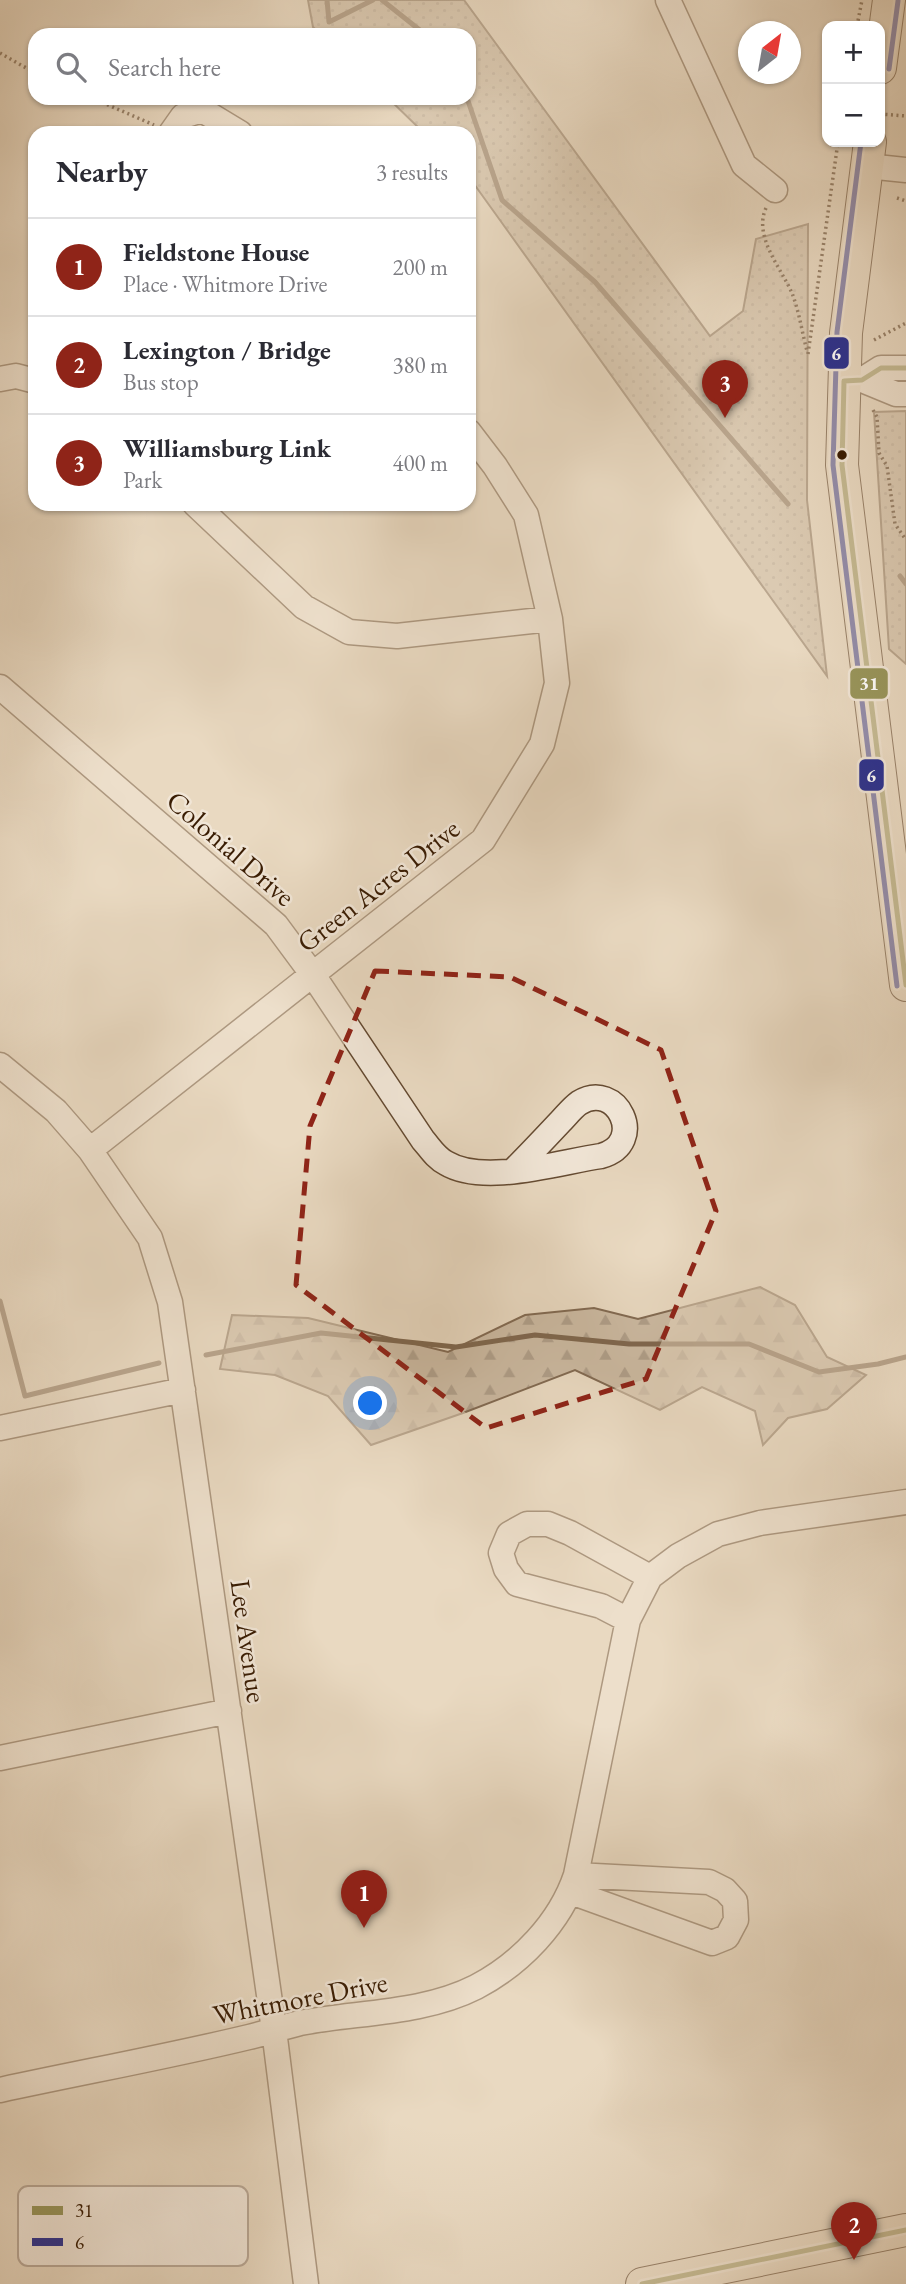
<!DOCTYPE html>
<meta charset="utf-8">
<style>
:root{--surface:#fff;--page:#f2f2f3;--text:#2b2b33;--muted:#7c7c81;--line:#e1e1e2;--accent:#8f2418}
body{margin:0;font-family:"EB Garamond",serif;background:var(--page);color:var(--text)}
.controls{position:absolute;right:21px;top:21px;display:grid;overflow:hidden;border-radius:14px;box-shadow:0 2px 5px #0004}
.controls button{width:63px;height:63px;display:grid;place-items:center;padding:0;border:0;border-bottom:2px solid var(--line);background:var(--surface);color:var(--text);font:35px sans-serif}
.compass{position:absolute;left:738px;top:21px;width:63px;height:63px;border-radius:50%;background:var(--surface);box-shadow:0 2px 5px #0004;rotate:31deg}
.you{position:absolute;left:371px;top:1404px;width:24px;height:24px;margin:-18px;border:5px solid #fff;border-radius:50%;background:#1a73e8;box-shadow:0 0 0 10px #1a73e833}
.badge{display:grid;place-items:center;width:46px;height:46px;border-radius:50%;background:var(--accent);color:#fff;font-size:23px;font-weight:700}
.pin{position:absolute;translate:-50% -58px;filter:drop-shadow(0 2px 4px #0008)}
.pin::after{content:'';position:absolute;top:37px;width:24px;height:21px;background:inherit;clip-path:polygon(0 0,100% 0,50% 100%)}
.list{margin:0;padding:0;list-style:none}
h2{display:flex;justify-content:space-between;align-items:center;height:91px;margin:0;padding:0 28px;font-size:30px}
h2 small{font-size:23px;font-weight:400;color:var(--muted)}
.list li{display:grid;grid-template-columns:46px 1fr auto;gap:21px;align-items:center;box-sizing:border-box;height:98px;padding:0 28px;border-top:2px solid var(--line)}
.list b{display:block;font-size:26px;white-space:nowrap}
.list p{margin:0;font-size:23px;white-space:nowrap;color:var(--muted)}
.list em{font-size:23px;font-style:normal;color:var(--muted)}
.icon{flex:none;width:38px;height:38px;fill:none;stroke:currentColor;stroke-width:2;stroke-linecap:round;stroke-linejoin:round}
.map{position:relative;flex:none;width:906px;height:2284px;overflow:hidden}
.search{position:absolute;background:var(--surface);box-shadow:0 2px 5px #0004;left:28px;top:28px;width:448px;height:77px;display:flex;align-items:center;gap:18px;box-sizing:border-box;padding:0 24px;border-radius:21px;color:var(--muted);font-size:26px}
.panel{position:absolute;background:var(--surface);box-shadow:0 2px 5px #0004;left:28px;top:126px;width:448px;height:385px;border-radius:21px}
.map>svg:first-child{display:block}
.green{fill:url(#green-dots);stroke:#826a52;stroke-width:2}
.forest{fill:url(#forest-firs);stroke:#826a52;stroke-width:2}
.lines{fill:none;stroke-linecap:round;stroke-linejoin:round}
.stream{stroke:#7f674e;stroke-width:5}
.minor-casing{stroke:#654b32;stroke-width:27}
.major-casing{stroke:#391c03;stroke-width:34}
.path{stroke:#391c03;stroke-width:3.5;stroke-dasharray:2 3.5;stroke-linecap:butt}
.minor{stroke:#f1e6d7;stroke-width:24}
.major{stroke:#e9d9c1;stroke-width:32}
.bus-1-casing{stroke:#f1e6d7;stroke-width:10}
.bus-2-casing{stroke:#f1e6d7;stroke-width:10}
.bus-1{stroke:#99965c;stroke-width:5}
.bus-2{stroke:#2e3491;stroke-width:5}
.marked{fill:none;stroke:#8f2418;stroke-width:5;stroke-dasharray:14 9;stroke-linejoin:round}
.bus-dot{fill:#391c03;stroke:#f1e6d7;stroke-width:2.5}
.labels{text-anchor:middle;stroke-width:5;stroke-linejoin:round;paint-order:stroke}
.street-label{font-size:28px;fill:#391c03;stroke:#f1e6d7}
.key{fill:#f1e6d7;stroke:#baa997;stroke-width:2}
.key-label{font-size:19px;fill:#391c03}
.line-badge{stroke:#f1e6d7;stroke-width:2.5}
.badge-label{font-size:19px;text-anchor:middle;font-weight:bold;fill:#fff}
</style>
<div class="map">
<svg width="906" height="2284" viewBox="0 0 906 2284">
<defs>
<pattern id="green-dots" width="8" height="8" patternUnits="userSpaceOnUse" patternTransform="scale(1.75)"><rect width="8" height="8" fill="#cbb9a1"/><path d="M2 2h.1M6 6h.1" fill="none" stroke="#af9e89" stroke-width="1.8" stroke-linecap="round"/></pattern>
<pattern id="forest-firs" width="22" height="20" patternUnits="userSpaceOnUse" patternTransform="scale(1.75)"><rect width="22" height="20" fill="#cbb9a1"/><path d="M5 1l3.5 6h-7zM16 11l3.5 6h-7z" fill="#af9e89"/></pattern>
</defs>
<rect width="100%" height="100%" fill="#e9d9c1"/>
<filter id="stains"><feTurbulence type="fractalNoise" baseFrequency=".00286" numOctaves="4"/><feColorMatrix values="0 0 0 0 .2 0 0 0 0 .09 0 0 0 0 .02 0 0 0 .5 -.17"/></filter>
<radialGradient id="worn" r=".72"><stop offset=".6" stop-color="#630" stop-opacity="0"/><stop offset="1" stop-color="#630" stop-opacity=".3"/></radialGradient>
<path class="green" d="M308,0H464L710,336L743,311L756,239L808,224L807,500L827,676L469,177V133H424L388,98H469V35H321L313,27Z
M906,411V664L889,649L874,412Z"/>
<path class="forest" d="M760,1287L795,1305L827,1357L866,1375L827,1409L788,1418L763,1445L755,1411L702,1387L660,1410L575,1370L463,1413L371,1445L328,1396L275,1375L220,1369L232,1315L308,1318L448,1352L525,1315L594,1308L638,1319Z"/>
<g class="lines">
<path class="stream" d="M327,0L329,22L373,0
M382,0L426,35
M467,98L502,200L595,282L788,504
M900,576L906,584
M0,1301L25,1396L159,1363
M206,1355L321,1333L456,1347L535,1335L629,1344H749L819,1372L878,1364L906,1357"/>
<defs>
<path id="minor" d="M668,0L744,165L775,190
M171,133L183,116L202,110L240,133
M867,166L906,170
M0,379L16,376L35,381
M862,380L881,368H906
M844,381L862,380L896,394H906
M195,504L304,607L349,632L397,636L550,619
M0,687L276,925L313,975L423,1140C430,1148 436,1158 446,1163C484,1186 559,1162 601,1156C648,1143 617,1079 579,1103C572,1108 566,1116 560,1122C545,1138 530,1154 514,1170
M0,1065L56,1111L90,1150L150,1238L170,1302L274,2030L306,2284
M90,1150L483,840L542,744L557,683L550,619L526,515L495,466L469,432
M0,1428L183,1390
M628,1620L601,1606L517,1584L506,1569L501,1553L509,1534L527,1524H548L570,1533L650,1577
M0,1758L229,1711
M571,1892L712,1943L727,1937L736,1920L735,1901L725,1890L709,1882L576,1875
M0,2090C83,2072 166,2057 249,2037C266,2033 283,2027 300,2023C357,2012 423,2014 476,1987C520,1964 560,1923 576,1875L628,1620L650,1577L678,1556L718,1534L760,1523L906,1502"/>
<path id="major" d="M880,68L889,0
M870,142L846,333L842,465L906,985
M642,2284L906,2230"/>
</defs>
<use href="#minor" class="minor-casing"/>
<use href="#major" class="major-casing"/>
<path class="path" d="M857,26L862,0
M0,53L35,73
M92,98L154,125
M880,114L906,116
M897,198L906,201
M766,208C753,236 781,268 792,293C799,311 802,332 807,351
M874,340L906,323
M808,354L838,142
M873,410L877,417L879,453L887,466L895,524L906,540"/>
<use href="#minor" class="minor"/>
<use href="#major" class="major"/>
<defs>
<path id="bus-1" d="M844,381L842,465L906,985
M844,381L862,380L881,368H906
M642,2284L906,2230"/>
<path id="bus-2" d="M889,69L898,1
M861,142L837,332L833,465L897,986"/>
</defs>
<use href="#bus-1" class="bus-1-casing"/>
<use href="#bus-2" class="bus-2-casing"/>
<use href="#bus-1" class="bus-1"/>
<use href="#bus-2" class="bus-2"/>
</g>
<path d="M0 0H906V2284H0ZM375,971L510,977L661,1050L716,1211L646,1379L486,1428L296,1285L310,1126Z" fill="#e9d9c1" fill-opacity=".55" fill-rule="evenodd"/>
<path class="marked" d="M375,971L510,977L661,1050L716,1211L646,1379L486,1428L296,1285L310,1126Z"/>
<circle class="bus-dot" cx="842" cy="455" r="6"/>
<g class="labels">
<g class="street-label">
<text transform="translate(231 848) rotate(41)" y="10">Colonial Drive</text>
<text transform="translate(378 885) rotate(-38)" y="10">Green Acres Drive</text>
<text transform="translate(249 1641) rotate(82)" y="10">Lee Avenue</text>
<text transform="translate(300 1998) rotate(-11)" y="10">Whitmore Drive</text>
</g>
</g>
<rect x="18" y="2186" width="230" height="80" rx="10" class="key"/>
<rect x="32" y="2206" width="31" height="9" fill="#99965c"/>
<rect x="32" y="2238" width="31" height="8" fill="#2e3491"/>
<g class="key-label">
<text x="75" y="2217">31</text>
<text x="75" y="2249">6</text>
</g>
<g class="line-badge">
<rect x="823" y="336" width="27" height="34" rx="7" fill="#2e3491"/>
<rect x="849" y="667" width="40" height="33" rx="7" fill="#99965c"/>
<rect x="858" y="758" width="27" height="34" rx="7" fill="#2e3491"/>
</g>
<g class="badge-label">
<text x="836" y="360">6</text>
<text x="869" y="690">31</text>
<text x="871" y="782">6</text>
</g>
<rect width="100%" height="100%" filter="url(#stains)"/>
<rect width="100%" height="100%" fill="url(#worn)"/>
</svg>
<div class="controls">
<button>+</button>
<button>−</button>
</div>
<svg class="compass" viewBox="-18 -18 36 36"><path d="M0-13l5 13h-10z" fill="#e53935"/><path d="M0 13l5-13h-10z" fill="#7c7c81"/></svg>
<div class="you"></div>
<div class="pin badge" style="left:364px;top:1928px">1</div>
<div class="pin badge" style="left:854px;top:2260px">2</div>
<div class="pin badge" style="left:725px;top:418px">3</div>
<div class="search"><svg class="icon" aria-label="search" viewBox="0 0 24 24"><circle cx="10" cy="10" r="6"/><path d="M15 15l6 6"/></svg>Search here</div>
<section class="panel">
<h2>Nearby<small>3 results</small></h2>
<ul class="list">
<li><span class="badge">1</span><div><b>Fieldstone House</b><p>Place · Whitmore Drive</p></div><em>200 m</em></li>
<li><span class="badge">2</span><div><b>Lexington / Bridge</b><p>Bus stop</p></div><em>380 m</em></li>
<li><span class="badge">3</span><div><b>Williamsburg Link</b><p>Park</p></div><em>400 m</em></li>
</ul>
</section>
</div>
